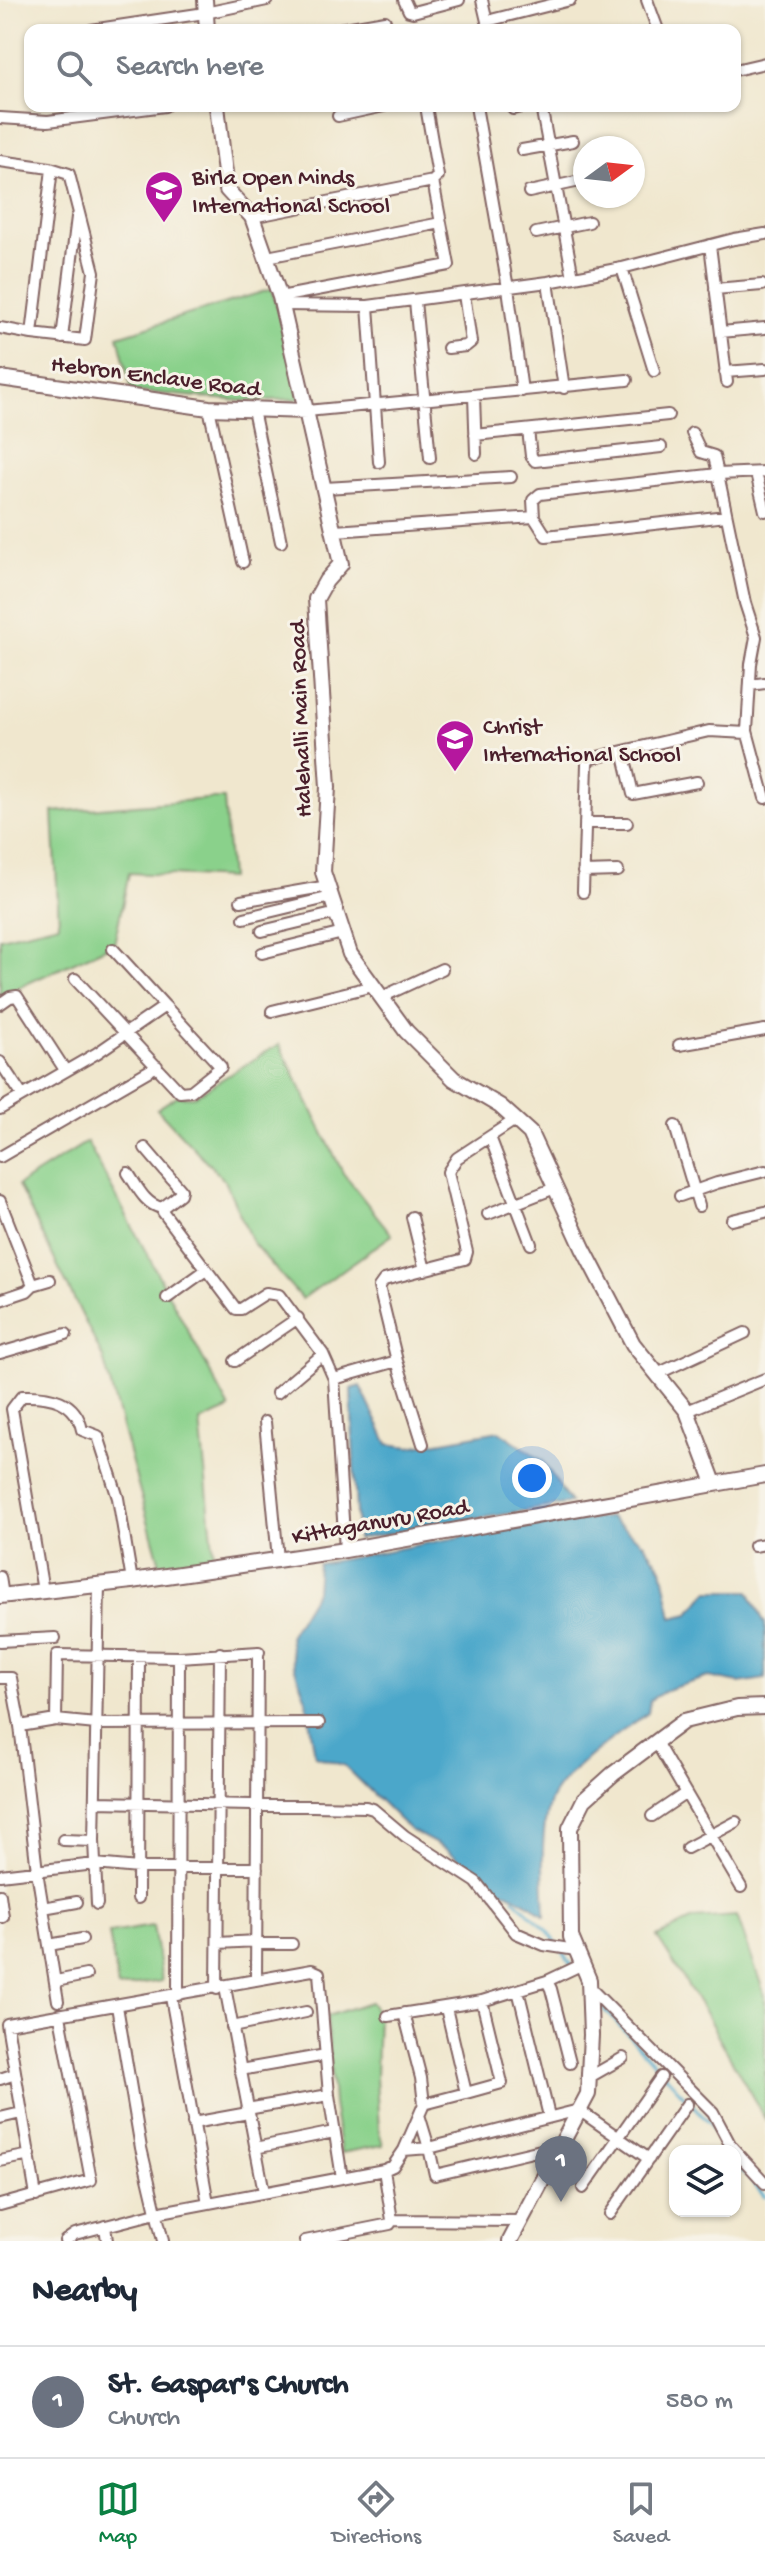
<!DOCTYPE html>
<style>
:root{--surface:#fff;--page:#f2f2f3;--text:#1f2937;--muted:#747a83;--line:#e0e1e3;--accent:#0b8043}
body{margin:0;font-family:"Gochi Hand",sans-serif;background:var(--page);color:var(--text)}
.controls{position:absolute;right:24px;bottom:24px;display:grid;overflow:hidden;border-radius:16px;box-shadow:0 2px 6px #0004}
.controls button{width:72px;height:72px;display:grid;place-items:center;padding:0;border:0;border-bottom:2px solid var(--line);background:var(--surface);color:var(--text);font:40px sans-serif}
.compass{position:absolute;left:573px;top:136px;width:72px;height:72px;border-radius:50%;background:var(--surface);box-shadow:0 2px 6px #0004;rotate:75deg}
.you{position:absolute;left:532px;top:1478px;width:28px;height:28px;margin:-20px;border:6px solid #fff;border-radius:50%;background:#1a73e8;box-shadow:0 0 0 12px #1a73e833}
.badge{display:grid;place-items:center;width:52px;height:52px;border-radius:50%;background:var(--accent);color:#fff;font-size:26px;font-weight:700}
.pin{position:absolute;translate:-50% -66px;filter:drop-shadow(0 2px 4px #0008)}
.pin::after{content:'';position:absolute;top:42px;width:28px;height:24px;background:inherit;clip-path:polygon(0 0,100% 0,50% 100%)}
.list{margin:0;padding:0;list-style:none}
h2{display:flex;justify-content:space-between;align-items:center;height:104px;margin:0;padding:0 32px;font-size:34px}
h2 small{font-size:26px;font-weight:400;color:var(--muted)}
.list li{display:grid;grid-template-columns:52px 1fr auto;gap:24px;align-items:center;box-sizing:border-box;height:112px;padding:0 32px;border-top:2px solid var(--line)}
.list b{display:block;font-size:30px;white-space:nowrap}
.list p{margin:0;font-size:26px;white-space:nowrap;color:var(--muted)}
.list em{font-size:26px;font-style:normal;color:var(--muted)}
.icon{flex:none;width:44px;height:44px;fill:none;stroke:currentColor;stroke-width:2;stroke-linecap:round;stroke-linejoin:round}
.map{position:relative;flex:none;width:765px;height:2241px;overflow:hidden}
.search{position:absolute;background:var(--surface);box-shadow:0 2px 6px #0004;left:24px;right:24px;top:24px;height:88px;display:flex;align-items:center;gap:20px;box-sizing:border-box;padding:0 28px;border-radius:16px;color:var(--muted);font-size:30px}
.sheet{height:216px;background:var(--surface)}
nav{display:flex;justify-content:space-around;align-items:center;box-sizing:border-box;height:112px;border-top:2px solid var(--line);background:var(--surface);font-size:22px;color:var(--muted)}
nav a{display:grid;justify-items:center;gap:4px}
nav .on{color:var(--accent)}
.map>svg:first-child{display:block}
.green{fill:#8ad18b;stroke:#6a785b;stroke-width:2}
.water{fill:#4ca7ca;stroke:#4b637a;stroke-width:2}
.lines{fill:none;stroke-linecap:round;stroke-linejoin:round}
.stream{stroke:#4ca7ca;stroke-width:3}
.street-casing{stroke:#846564;stroke-width:14}
.secondary-casing{stroke:#846564;stroke-width:18}
.street{stroke:#fff;stroke-width:10}
.secondary{stroke:#fff;stroke-width:14}
.labels{text-anchor:middle;stroke-width:6;stroke-linejoin:round;paint-order:stroke}
.poi-label{font-size:24px;fill:#4a1f2b;stroke:#f7f3e8;text-anchor:start}
.street-label{font-size:24px;fill:#4a1f2b;stroke:#f7f3e8}
</style>
<div class="map">
<svg width="765" height="2241" viewBox="0 0 765 2241">
<rect width="100%" height="100%" fill="#f7f3e8"/>
<filter id="ink" filterUnits="userSpaceOnUse"><feTurbulence type="fractalNoise" baseFrequency=".0125" numOctaves="2"/><feDisplacementMap in="SourceGraphic" scale="16" xChannelSelector="R" yChannelSelector="G"/><feConvolveMatrix kernelMatrix="1 2 1 2 8 2 1 2 1" color-interpolation-filters="sRGB"/></filter>
<filter id="wash" filterUnits="userSpaceOnUse"><feTurbulence type="fractalNoise" baseFrequency=".006" numOctaves="4" result="noise"/><feDisplacementMap in="SourceGraphic" scale="32" xChannelSelector="R" yChannelSelector="G"/><feGaussianBlur stdDeviation="1.8" result="paint"/><feColorMatrix in="noise" values="0 0 0 0 0 0 0 0 0 0 0 0 0 0 0 0 0 1.4 0 .05"/><feComposite in="paint" operator="in"/></filter>
<g filter="url(#wash)">
<rect width="100%" height="100%" fill="#f0e7ce"/>
<path class="green" d="M272,289L300,399L241,401L132,391L118,336Z
M208,799H224L230,878L129,873L114,944L0,996V938L59,924L53,812Z
M279,1044L343,1173L392,1235L302,1299L252,1242L225,1181L157,1109L177,1096L193,1097Z
M87,1142L230,1409L200,1422L214,1557L161,1568L103,1358L18,1185Z
M737,1916L765,1996V2119L704,2011L657,1937L693,1919Z
M153,1926L162,1981L118,1988L109,1933Z
M370,2002L378,2013L376,2077L379,2131L383,2145L341,2153L333,2104L327,2016Z"/>
<path class="water" d="M360,1386L388,1444L410,1447L499,1431L543,1461L570,1503L357,1539L351,1389Z
M610,1517L644,1544L662,1568L672,1618L689,1614L708,1591H749L765,1624V1679L739,1683L708,1677L669,1689L650,1700L648,1713C622,1731 558,1775 549,1804C539,1839 544,1880 545,1916L528,1903L494,1886L446,1849L410,1830L345,1766L315,1756L306,1699L293,1663L289,1636L316,1591L318,1564L481,1533Z"/>
<g class="lines">
<path class="stream" d="M514,1899L548,1931L556,1942
M563,1952L572,1965
M597,2001L710,2124L724,2151
M735,2163L765,2197"/>
</g>
</g>
<g filter="url(#ink)">
<g class="lines">
<defs>
<path id="street" d="M404,0L409,11L413,12L459,0
M482,0L489,30
M647,0L658,30
M487,21L570,0
M91,30L205,13L267,0
M334,30L385,21
M735,70L765,63
M426,106L438,176L433,181
M476,106L508,288L522,391
M541,106L573,277
M513,109L527,106
M338,116L384,106
M0,118L48,121L165,106
M522,150L573,141
M0,161L50,168L69,174L94,272L85,340L32,334
M529,192L580,181
M252,217L433,181L449,265L280,297
M536,233L589,222
M710,245L727,382
M267,257L441,223
M622,268L654,371
M548,282L564,388
M715,289L762,285
M415,301L430,458
M282,305L368,306L548,282L622,268L734,239L765,234
M368,306L379,462
M0,328L32,334L52,169
M721,332L765,328
M62,338L77,217
M448,348L466,346L471,342L464,294
M725,372L765,369
M474,396L476,454
M209,408L243,562
M253,410L281,542
M307,411L627,380
M528,430L531,456L535,461L661,447
M692,433L701,452L714,456L718,474L540,494L533,500L534,517L546,536L726,516
M475,435L668,415
M765,472L718,474L745,603L756,637L751,664L747,731L765,798
M756,473L765,511
M325,488L511,477
M335,531L534,517
M750,685L765,683
M623,751L633,794L697,782
M585,823H627
M583,872L618,871
M583,892L587,764L589,759L709,731L747,733
M241,901L328,886
M244,918L331,897
M262,931L337,913
M113,949L165,1006
M262,953L343,933
M382,997L442,969
M0,1004L10,997L17,996L65,1070
M272,1011L373,986
M679,1045L765,1030
M0,1062L22,1095
M0,1109L97,1053L165,1006L221,1067L191,1091L180,1092L75,979
M675,1126L699,1206
M490,1137L531,1244
M145,1148L181,1190L180,1194L162,1208L163,1212L236,1309H241L266,1293L279,1295L323,1354L334,1379
M0,1157L157,1066
M128,1173C137,1186 145,1205 162,1208
M680,1196L717,1183L765,1171
M0,1201L33,1285L27,1291L0,1300
M488,1214L555,1188
M412,1217L425,1270
M732,1220L765,1212
M33,1285L50,1280
M167,1298L206,1270
M0,1353L66,1334
M235,1361L298,1318
M657,1374L745,1333
M277,1393L323,1354
M687,1411L765,1379
M265,1422L278,1559
M423,1444L397,1361L379,1287L384,1280L465,1259L467,1252L448,1172L457,1158L515,1120
M754,1546L765,1544
M345,1550L334,1379L397,1361
M0,1577L3,1596
M43,1591L12,1409L22,1396C50,1395 76,1400 82,1430L98,1436L118,1498L132,1581
M0,1641L55,1638
M0,1678H11L20,1726L56,1720L96,1724L319,1723
M56,1720L57,1655L179,1657L259,1652
M20,1726L37,1871L58,2001
M656,1742L741,1887
M95,1802L366,1807L373,1809L405,1836L476,1882L516,1933L544,1945L576,1950
M652,1816L686,1793
M63,1840L94,1841
M687,1848L736,1822
M0,1875L95,1864L138,1868H257
M0,1895L3,1917H0
M138,1898L139,1657
M97,1904L94,1841L99,1584
M43,1908L77,1902
M218,1943L257,1941
M257,1944H292
M49,1945L82,1939
M256,1980L258,1652
M56,1981L86,1975
M547,1981L551,1989L570,2063
M225,1987L264,2192
M589,1987L713,2112L731,2146L765,2183
M217,1989L220,1653
M518,1990L549,2116
M178,1995L179,1657
M171,1997L208,2203
M117,2006L141,2148L163,2241
M446,2008L466,2093L502,2083L482,2001
M388,2016L482,2001L547,1981L583,1964
M232,2027L306,2012
M240,2070L326,2055
M588,2078L623,2058
M0,2079L15,2074
M424,2104L466,2093
M247,2109L329,2095
M0,2118L21,2113
M420,2118L429,2148L579,2110L649,2159
M193,2123L248,2113
M255,2148L334,2132
M404,2150L429,2148L435,2175L562,2145
M0,2161L30,2155
M384,2170L393,2166L404,2150L424,2104L421,2078L404,2013
M583,2188L661,2077
M36,2196L7,2024L312,1970L319,1973L329,2095L342,2178
M0,2205L91,2180L60,2016
M610,2214L687,2104
M392,2220L521,2221
M105,2226L107,2241
M65,2241L75,2234L156,2213L384,2170L392,2220L390,2224L305,2241"/>
<path id="secondary" d="M205,0L207,30
M217,106L227,190L252,217L280,297L341,564L326,581L316,599L328,787L323,872L350,954L406,1031L454,1079L500,1106L530,1133L583,1248L633,1344L687,1411L714,1483
M0,378L209,408L307,411
M0,1596L132,1581L345,1550L765,1475
M510,2241L588,2094L591,2035L589,1980L571,1937L570,1828L584,1800L613,1774L684,1721L737,1708L765,1707"/>
</defs>
<use href="#street" class="street-casing"/>
<use href="#secondary" class="secondary-casing"/>
<use href="#street" class="street"/>
<use href="#secondary" class="secondary"/>
</g>
</g>
<defs>
<symbol id="school-pin" viewBox="-11 -11 22 30"><path d="M0 17L-7.5 6A9.5 9.5 0 1 1 7.5 6Z" fill="#b5179e" stroke="#f7f3e8"/><path d="M0-5L7-2L0 1L-7-2ZM-4 1L0 2.5L4 1V4Q0 6-4 4Z" fill="#fff"/></symbol>
</defs>
<g fill-rule="evenodd">
<use href="#school-pin" x="142" y="168" width="44" height="60"/>
<use href="#school-pin" x="433" y="717" width="44" height="60"/>
</g>
<g class="labels">
<g class="poi-label">
<text x="192" y="184">Birla Open Minds<tspan x="192" dy="28">International School</tspan></text>
<text x="483" y="733">Christ<tspan x="483" dy="28">International School</tspan></text>
</g>
<g class="street-label">
<text transform="translate(156 375) rotate(7)" y="8">Hebron Enclave Road</text>
<text transform="translate(299 719) rotate(-92)" y="8">Halehalli Main Road</text>
<text transform="translate(380 1520) rotate(-10)" y="8">Kittaganuru Road</text>
</g>
</g>
</svg>
<div class="controls">
<button><svg class="icon" aria-label="layers" viewBox="0 0 24 24"><path d="M12 4l9 5-9 5-9-5zM3 14l9 5 9-5"/></svg></button>
</div>
<svg class="compass" viewBox="-18 -18 36 36"><path d="M0-13l5 13h-10z" fill="#e53935"/><path d="M0 13l5-13h-10z" fill="#747a83"/></svg>
<div class="you"></div>
<div class="pin badge" style="left:561px;top:2202px;background:#6b7280">1</div>
<div class="search"><svg class="icon" aria-label="search" viewBox="0 0 24 24"><circle cx="10" cy="10" r="6"/><path d="M15 15l6 6"/></svg>Search here</div>
</div>
<section class="sheet">
<h2>Nearby<small></small></h2>
<ul class="list">
<li><span class="badge" style="background:#6b7280">1</span><div><b>St. Gaspar's Church</b><p>Church</p></div><em>580 m</em></li>
</ul>
</section>
<nav>
<a class="on"><svg class="icon" aria-label="map" viewBox="0 0 24 24"><path d="M3 6l6-2 6 2 6-2v14l-6 2-6-2-6 2zM9 4v14M15 6v14"/></svg>Map</a>
<a><svg class="icon" aria-label="directions" viewBox="0 0 24 24"><path d="M12 3l9 9-9 9-9-9zM9 14v-3h6M13 9l2 2-2 2"/></svg>Directions</a>
<a><svg class="icon" aria-label="saved" viewBox="0 0 24 24"><path d="M7 4h10v16l-5-4-5 4z"/></svg>Saved</a>
</nav>
